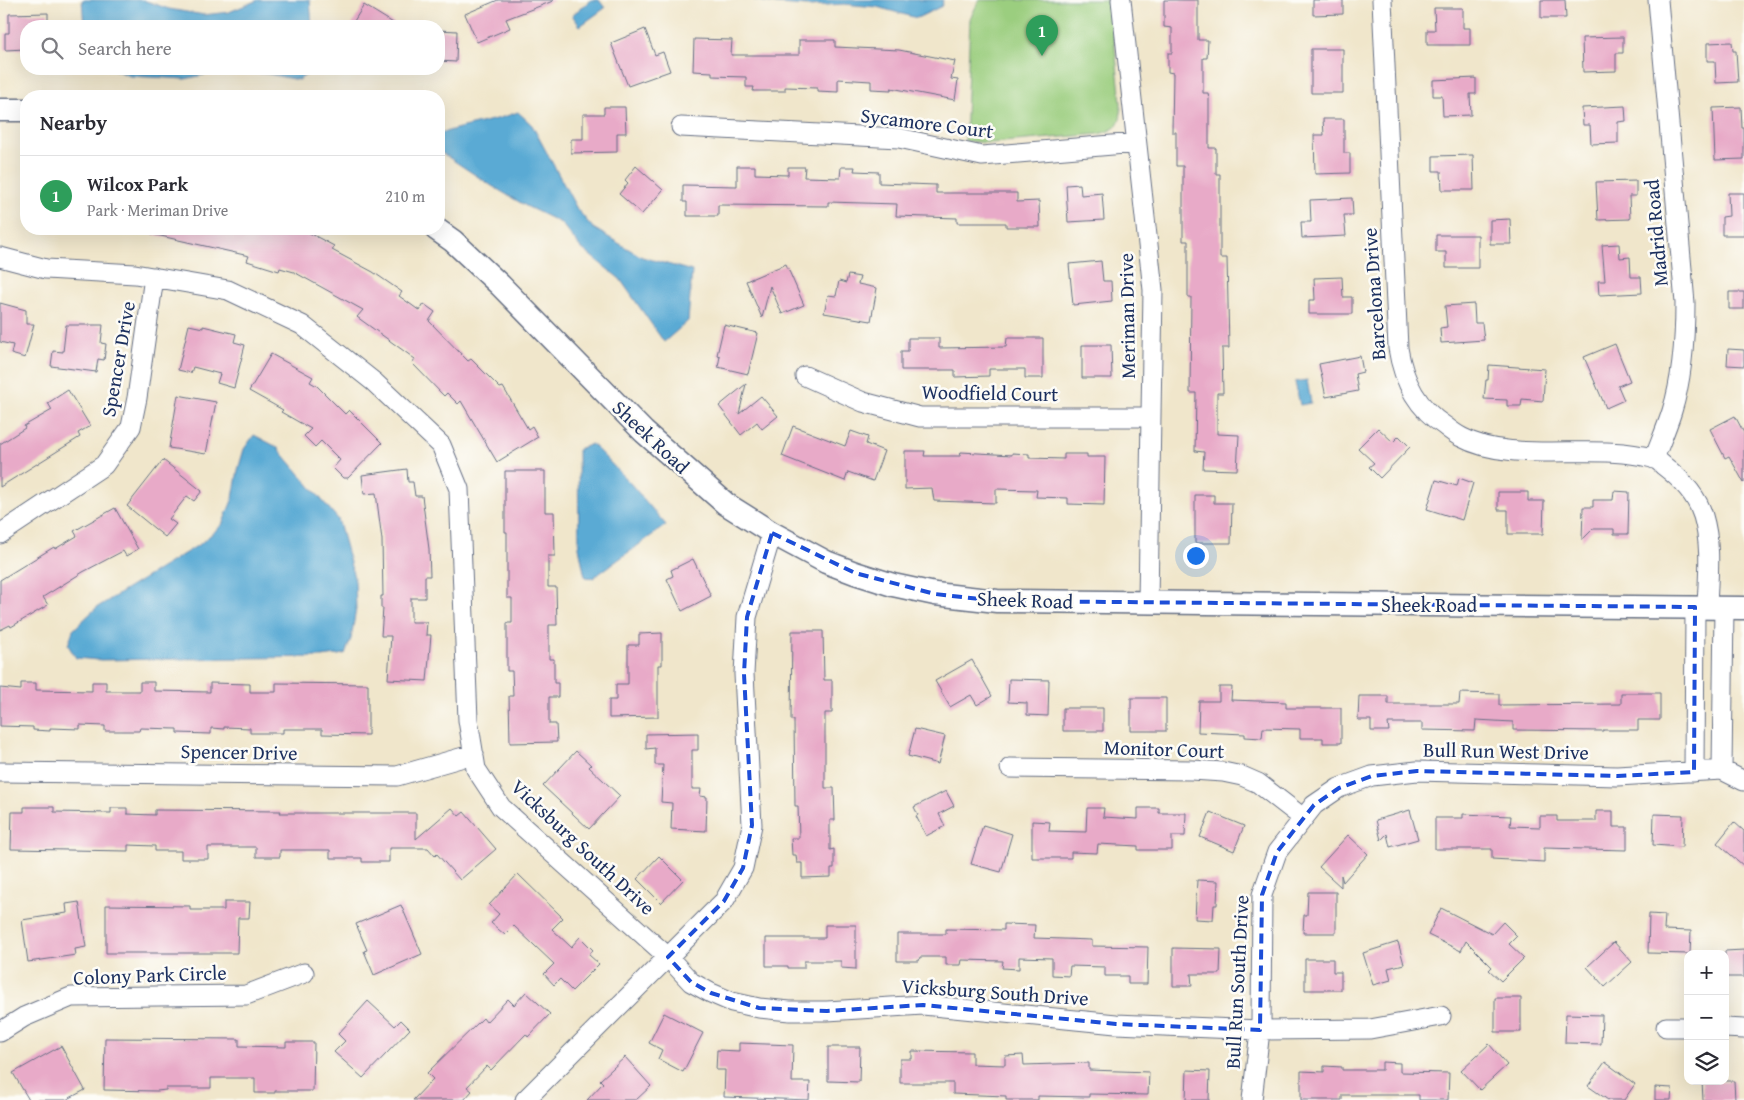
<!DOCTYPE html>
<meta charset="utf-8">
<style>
:root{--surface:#fff;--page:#f2f2f3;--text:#2b2b33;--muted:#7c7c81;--line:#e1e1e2;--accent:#1f6fb2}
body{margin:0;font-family:"Gentium Book Plus",serif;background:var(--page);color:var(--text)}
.controls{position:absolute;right:15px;bottom:15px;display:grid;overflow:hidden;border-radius:10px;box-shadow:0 5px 20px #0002}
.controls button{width:45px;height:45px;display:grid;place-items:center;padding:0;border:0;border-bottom:1px solid var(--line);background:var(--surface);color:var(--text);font:25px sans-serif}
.you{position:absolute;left:1195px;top:555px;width:18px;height:18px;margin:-12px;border:4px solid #fff;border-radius:50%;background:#1a73e8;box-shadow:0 0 0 8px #1a73e833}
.badge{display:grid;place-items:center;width:32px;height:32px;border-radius:50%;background:var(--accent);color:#fff;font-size:16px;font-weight:700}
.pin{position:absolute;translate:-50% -41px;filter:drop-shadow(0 1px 2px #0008)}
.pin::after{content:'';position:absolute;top:26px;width:18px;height:15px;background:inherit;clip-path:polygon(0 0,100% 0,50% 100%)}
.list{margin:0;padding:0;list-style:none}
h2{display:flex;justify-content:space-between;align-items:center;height:65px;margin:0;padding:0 20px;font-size:21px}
h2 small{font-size:16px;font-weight:400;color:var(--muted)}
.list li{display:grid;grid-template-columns:32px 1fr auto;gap:15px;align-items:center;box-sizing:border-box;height:80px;padding:0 20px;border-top:1px solid var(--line)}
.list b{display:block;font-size:19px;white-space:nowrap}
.list p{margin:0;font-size:16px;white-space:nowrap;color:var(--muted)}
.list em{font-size:16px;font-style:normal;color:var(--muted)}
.icon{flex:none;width:28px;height:28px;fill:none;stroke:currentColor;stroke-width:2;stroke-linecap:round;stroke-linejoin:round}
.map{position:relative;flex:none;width:1744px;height:1100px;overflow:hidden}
.search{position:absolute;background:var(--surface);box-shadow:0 5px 20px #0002;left:20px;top:20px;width:425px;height:55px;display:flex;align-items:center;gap:12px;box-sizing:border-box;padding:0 18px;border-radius:20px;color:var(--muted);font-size:19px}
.panel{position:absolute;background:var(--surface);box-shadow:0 5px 20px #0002;left:20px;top:90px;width:425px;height:145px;border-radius:20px}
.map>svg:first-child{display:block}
.green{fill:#9bce7f;stroke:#5b7e6e}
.water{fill:#5aaad4;stroke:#3a6c99}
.building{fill:#e8aac8}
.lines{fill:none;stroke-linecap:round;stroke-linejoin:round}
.minor-casing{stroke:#666f84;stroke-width:21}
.tertiary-casing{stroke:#666f84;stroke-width:25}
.minor{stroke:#fff;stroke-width:19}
.tertiary{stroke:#fff;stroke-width:22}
.marked{fill:none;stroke:#1d4ed8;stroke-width:4;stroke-dasharray:10 6;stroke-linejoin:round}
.labels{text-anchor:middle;stroke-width:5;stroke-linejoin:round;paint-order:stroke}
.street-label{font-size:20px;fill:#1b2f5e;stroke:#fdfcf7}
</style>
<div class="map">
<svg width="1744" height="1100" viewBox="0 0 1744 1100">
<rect width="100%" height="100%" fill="#fdfcf7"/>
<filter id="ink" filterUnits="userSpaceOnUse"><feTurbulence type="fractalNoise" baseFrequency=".02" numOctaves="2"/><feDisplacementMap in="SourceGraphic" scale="10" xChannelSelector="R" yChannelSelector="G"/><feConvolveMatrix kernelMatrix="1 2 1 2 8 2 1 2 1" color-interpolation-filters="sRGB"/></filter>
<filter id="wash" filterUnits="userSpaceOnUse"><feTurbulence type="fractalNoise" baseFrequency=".0096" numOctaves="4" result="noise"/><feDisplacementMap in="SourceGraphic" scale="20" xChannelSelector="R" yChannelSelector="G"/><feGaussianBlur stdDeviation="1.12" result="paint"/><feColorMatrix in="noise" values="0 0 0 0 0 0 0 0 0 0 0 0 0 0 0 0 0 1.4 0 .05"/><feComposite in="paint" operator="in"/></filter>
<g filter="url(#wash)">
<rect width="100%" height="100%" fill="#f0e6cb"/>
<path class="green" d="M979,0H1110L1121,103C1121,124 1120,128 1099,134L991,143L965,141L970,19Z"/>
<path class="water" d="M82,0H143L169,9L204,15L229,12L258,0H310L312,26H84Z
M591,0H599L605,8L580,26L572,15Z
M754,0H943L942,6L917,18L877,7L844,4L809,6L777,4Z
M112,69H312L308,74L298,80L269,74L226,70L185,79L130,76Z
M518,112L532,125L577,209L593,228L642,257L692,271L688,321L664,342L620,279L581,248L561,223L526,206L492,186L439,151V134C465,125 492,122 518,112Z
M1307,380L1311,403L1300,405L1295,382Z
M254,435L277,447L338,519L355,581L356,609L351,639L345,654L322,657L98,660L76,658L68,645L73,630L96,608L200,544L222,525L233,498L238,470L244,449Z
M592,444L630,483L666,525L593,578L585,577L579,547L578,449Z"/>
<g id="blocks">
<path class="building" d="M498,0H553V1L506,19L510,28L477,42L465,14Z
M1164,0H1198V40H1208L1207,58H1203V93H1208L1209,99V148H1216V174H1220V258H1227L1229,348H1222L1223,393H1217V434L1239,435L1237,470L1203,469L1204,452L1195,451L1196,393H1190L1191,297H1188V241H1183V166H1176V132H1172L1173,73L1168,72V53H1172V28L1164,27Z
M1313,0H1343V14L1313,15Z
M1541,0H1565L1566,18H1541Z
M364,5L398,26H351Z
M1434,8H1463V28H1470V45H1427V30H1435Z
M48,13V26H26V49L5,50V33H9V14Z
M645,29L655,55L663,52L670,71L628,86L611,43Z
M439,30L457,31L456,62L439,61Z
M1623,37V53H1616V71L1583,72L1582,38Z
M694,39L732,40L731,55H799V40H835V47L899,50L955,61L951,79L958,80L955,100L891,88V90L871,89V81L838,79V92L817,91V88L785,87V91H753L754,87H746V77L712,76V72L693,71Z
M1732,42L1733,51H1736L1738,82L1716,83L1715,61H1707V43Z
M1311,49H1343V93H1311Z
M1476,78V94H1470L1471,115L1443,116L1442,96H1433V80Z
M1625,106L1626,121L1618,122V143L1591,144L1590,125H1583L1582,108Z
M604,107H625L626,133H617V152L571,153V139H583V114H604Z
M1741,107L1742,128H1744V159L1715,160L1713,108Z
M1323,119H1344V153H1350V173L1315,174L1314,135H1324Z
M1473,155L1474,190H1442L1441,171H1433V156Z
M636,166L663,190L642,214L619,194L628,183L625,180Z
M737,166H755V174L788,175V167H805L804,177L840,178L841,167H855L854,171L879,172V183L936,185V193H1017V202L1039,201L1040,227H1006V223H957V218L896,216L897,204L828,202V206L718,205V216H687V202H683V185L737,186Z
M1636,181V196H1629L1630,219L1598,220L1596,182Z
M1080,184L1081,195L1102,193L1104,220L1068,222L1066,185Z
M1728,193H1744V235H1722V217L1729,216Z
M1352,198L1353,215H1344L1346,236L1302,238L1301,222H1311L1310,200Z
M1510,219L1511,244H1490V220Z
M153,229H302L334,246L332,250L373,272L402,292L399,296L420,311L424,304L435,312L429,321L468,361L471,359L500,388L503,387L528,429L532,426L538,437L497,462L461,401L458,404L447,393L444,396L412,363L415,359L357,317L363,310L294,272L280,268L279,271L247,261L249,256L152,234Z
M1436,235H1478V268H1446V252H1436Z
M1619,244L1620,258L1630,257L1631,277H1641L1642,293L1599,295L1598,281H1605L1602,245Z
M1101,261L1103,281H1111L1112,301L1073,305L1069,264Z
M786,264L804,305L782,314L770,286L762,318L746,281Z
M848,275L860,277L858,284L877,288L871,321L824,313L828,295L836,296L839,281L846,283Z
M1342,277L1343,297H1352V314H1309V300H1315L1314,278Z
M1729,292H1744V309H1729Z
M0,303L26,310V324H34L25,358L11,354L13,345L0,342Z
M1474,304L1475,323H1482L1484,340L1441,343L1440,328L1447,327L1445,306Z
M66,325H103L101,343L106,344L104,360L98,359L96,372L51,366L53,351L63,352Z
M189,325L203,328V326L236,334L234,342L245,345L234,388L217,383L220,374L193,367L191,373L178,370Z
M724,325L758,333L748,374L718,367L720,356L717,355Z
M908,338H939V348L1006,347L1007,338H1043V378H1025V369H989V376L955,377V370H901V351H908Z
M1615,344L1630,381L1618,386L1624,400L1606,408L1584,357Z
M1082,345H1111L1112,378H1082Z
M1728,349L1744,350V366L1727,365Z
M271,354L313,377L310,382L317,386L345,414L349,410L382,443L348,478H343L333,468L340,460L321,441L315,447L304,436L311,429L281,412L283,410L249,391Z
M1360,356L1363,372L1355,374L1358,391L1326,397L1319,364Z
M1489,365L1545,369L1543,401L1522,399L1521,406H1507V400L1484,399L1486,380H1488Z
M746,384L739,414L761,396L778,416L762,429L757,422L741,435L719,406Z
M68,390L90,426L78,433L80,437L0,487V444L25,428L24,426L52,410L48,403Z
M178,395L216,402L206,454L169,448Z
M1735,416L1744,433V483L1729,456L1725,458L1710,429Z
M793,426L845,446L851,431L868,437L866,444L884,451L873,481L848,472L845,481L782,456Z
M1378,428L1393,442L1399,436L1410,447L1380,478L1369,467L1374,463L1358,448Z
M905,451H925L924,456H960L961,452L1012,455V453L1029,454V458L1064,459V454H1087V457H1105L1104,505L1068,504V498L1036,497L1037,490L996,489V503L934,501L932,488L905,489Z
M163,460L202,491L194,501L187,496L169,519L176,524L165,537L127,506Z
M407,469L408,482H413L415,496H422L429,549L430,576H425V598H411V622H427L426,635H431L427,681L388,679L391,636H381L383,608H381V596H383L382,540L376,493L364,494L362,475Z
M505,471H545V512H554L555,556H548V587H556L557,625H549V659H554V683H558V697H549V724H556L557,742L510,743L509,696H513L512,671H507V623H512V598H507V532H505Z
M1459,478L1473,483L1462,520L1427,509L1436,480L1457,486Z
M1614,491L1629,492L1628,534H1614V529H1593L1582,540L1583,507H1593V500H1613Z
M1498,492H1528V501H1544L1543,534H1508V510H1498Z
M1195,495H1214V503H1232L1231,543H1195Z
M115,508L138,549L126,556L123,551L83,572L43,597L48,605L11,627L10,625L0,630V580L54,547L55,549L77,536L74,531Z
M693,559L711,596L682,611L667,579L673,576L671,570Z
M792,631H823L824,680H832V713H825V788H834L835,820H830V850L834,849V868H831V877L802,878V863H797L796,855H792L791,838H799L798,806H795L794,720H791Z
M662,633V665H658V717L609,718V700H616V684H628V645H639V634Z
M972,660L992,696L977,705L971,695L950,707L935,681Z
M1009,679L1049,680L1048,716L1027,715V703L1008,702Z
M92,682H106V691H140V682H154V691L210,692V683L250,684V692H276V683L368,684V735L322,734V729H283V733H250V728L224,727V729L211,728V734L177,733V729L140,728L139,731H105V726L80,725V729L50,728V731L33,730V727L0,726V688L21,690V683H36V690L92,691Z
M1219,687H1232L1231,700L1286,702V708H1341V743H1323V738H1300V729L1263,728L1262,738L1245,737V734L1198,732L1199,701H1219Z
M1460,693L1499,694V705L1621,704V693H1660V720H1638V730H1603V731L1513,730V722L1476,720L1475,731L1422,730V723H1388L1389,731H1371V720H1358L1359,696H1388V704H1459Z
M1131,698H1166V731H1131Z
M1063,708H1103V731H1063Z
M915,729L945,736L938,764L908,756Z
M698,733V750H692V789H701L700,796L707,797L706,831L671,829L672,803L661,802L663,765H655V748L646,749V734Z
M576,751L591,765L589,767L620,796L589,829L543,786Z
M946,791L954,806L939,814L945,826L926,836L916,816L918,815L914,807Z
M24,807H54V812L111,813V808H127V814L155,815V810L281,811L280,813H416V839L452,808L459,816L464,812L496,849L460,880L437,854L435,856L428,848H389V862H362V858H330V850H280V857H256V847H208V859H181V851H155V846L128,845V851L11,849L12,812H24Z
M1087,808H1104L1103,817L1138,819V808H1159V813H1186L1185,836H1172V850H1138V846L1098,844L1097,853L1071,852V858H1032V821L1050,822L1049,831L1086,832Z
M1410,810L1418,839L1390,847L1387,834L1381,840L1376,820Z
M1596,811H1613V827H1627V850L1544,848V862L1492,859V849H1435V818H1463V814L1511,816L1510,826L1540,827V816H1557V821H1596Z
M1210,812L1244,826L1234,851L1200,837Z
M1654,814L1683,815L1682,847L1653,845Z
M1734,822L1744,831V866L1717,843Z
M983,825L1012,834L1001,872L971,864Z
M1348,835L1368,854L1343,882L1341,875V887L1319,867Z
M659,856L683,880L661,903L637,879Z
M518,874L563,918L552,929L571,947L580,937L593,950L589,955L599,964L572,991L560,979L554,985L544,974L554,964L514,926L505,935L491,923L499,914L489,905Z
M1197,880L1218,881L1217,905H1214L1213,920L1195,919Z
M1308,892H1336V933H1303L1304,915H1307Z
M79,902L86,947L75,949L76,955L28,962L22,920L67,913L66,904Z
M224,902H250L249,918H238L237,953H106V905L190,906V910H224Z
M401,905L422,954L374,975L364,951L367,950L356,924Z
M1441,908L1492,934L1503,922L1517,936L1509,944L1524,958L1501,981L1489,970L1492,967L1466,941L1461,951L1428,935Z
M1649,914L1665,915L1664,930L1691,931L1690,954L1648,953Z
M1004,924L1035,925L1034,938L1092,940V946L1148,947L1147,984H1128V976H1105V967L1070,966L1069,976L1052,975V958L1019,957V969L1002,968L1003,961L962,960L961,965H946V957H920L919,961H897V934H946V929L1004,930Z
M825,925H856V969L841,968V961H804V968H788V966H766V938H825Z
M1398,942L1404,964L1388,968L1391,980L1373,985L1363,953Z
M1614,942L1632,962L1605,987L1587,967Z
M1173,948L1221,949L1220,974H1191L1192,986H1173Z
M1744,950V977H1725V951Z
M1305,959H1333V972H1341V990H1305Z
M526,992L550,1014L528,1037L526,1034L491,1070L487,1066L467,1087L472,1091L464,1100H413L433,1079L427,1073L483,1018L486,1022L508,999L514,1005Z
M1495,998H1521V1032H1495Z
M368,1001L395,1026L401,1020L410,1029L363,1078L334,1052L345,1041L338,1034Z
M664,1013L703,1033L683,1072L658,1059L662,1050L649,1043Z
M1566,1014L1602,1015L1601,1044L1565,1043Z
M105,1038L239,1039V1046L286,1047V1042H314L313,1091H275V1093H255V1078H211V1088H166V1090L157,1091L104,1090Z
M739,1043L793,1045L792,1082H810L809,1100L724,1097L725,1070H716L717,1050L739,1051Z
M1489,1044L1507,1065L1480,1090L1461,1070Z
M61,1046L85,1090L66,1100H29L13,1073Z
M828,1047H860L859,1082L828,1081Z
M912,1051L972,1052V1064L1005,1065V1056L1023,1055L1024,1065L1089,1063V1070L1149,1072L1148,1095L1089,1094V1097L1038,1096V1100H1006V1096L953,1094V1083H900V1059H912Z
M625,1057L651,1086L636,1100H587L603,1083L600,1080Z
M1382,1062L1400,1063V1072L1449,1073L1448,1100H1419V1095H1342V1100H1301V1071L1324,1072V1066L1342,1067V1070H1382Z
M1605,1062L1635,1084L1624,1100H1608L1588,1086Z
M1187,1070L1210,1071L1209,1100H1186Z
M1702,1081H1734L1735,1100H1703Z
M1655,1087L1672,1088L1671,1100H1655Z"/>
</g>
</g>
<g filter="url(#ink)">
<use href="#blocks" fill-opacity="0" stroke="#666f84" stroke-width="1"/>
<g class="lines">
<defs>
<path id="minor" d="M1121,0L1153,290L1148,602
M1382,0L1398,348C1403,380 1417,408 1445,426C1450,430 1455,434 1461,437C1512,465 1594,442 1652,458C1657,459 1661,463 1664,466C1681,479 1697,495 1703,516C1712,546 1708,577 1707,607
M681,127L899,138L982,156L1136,143
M0,257L46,269L135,274L228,290L302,325L374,382L441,445L459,489L468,720L476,769L501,807L668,957L691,982L711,993L732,1002L759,1008L790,1011H827L923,1005L1116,1024L1260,1030L1370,1029L1441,1016
M805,376L863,402L920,417H1151
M1654,459C1660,443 1667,427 1672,411C1683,376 1685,339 1685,303L1658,0
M0,534L104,465L131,427L137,398L154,277
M1010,768L1192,770L1223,772L1242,776L1258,783L1303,818
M1722,770L1724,607
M0,772L397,776L474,754
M1694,772L1695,607
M1666,1027H1688
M1725,1028L1744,1029
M0,1032L24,1017L71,997L246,995L304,973
M525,1100L724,901L743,868L752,825L744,674L747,617L772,533
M1252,1100L1261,1022L1262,895L1277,852L1314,805L1339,788L1372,776L1417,771L1617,776L1722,770L1744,781"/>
<path id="tertiary" d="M0,110H26
M436,229L453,241L500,285L644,432L726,504L772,533L826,562L855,573L893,585L935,594L997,601L1744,608"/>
</defs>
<use href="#minor" class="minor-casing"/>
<use href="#tertiary" class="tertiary-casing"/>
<use href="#minor" class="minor"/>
<use href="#tertiary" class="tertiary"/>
</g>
</g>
<path class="marked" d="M772,533L855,573L935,594L997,601L1695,607L1694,772L1617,776L1417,771L1372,776L1339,788L1314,805L1277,852L1262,895L1260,1030L1116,1024L923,1005L827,1011L759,1008L711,993L691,982L668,957L724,901L743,868L752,825L744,674L747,617Z"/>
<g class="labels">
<g class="street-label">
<text transform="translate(927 123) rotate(7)" y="7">Sycamore Court</text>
<text transform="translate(1656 233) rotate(-95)" y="7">Madrid Road</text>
<text transform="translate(1374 294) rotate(-94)" y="7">Barcelona Drive</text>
<text transform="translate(1127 316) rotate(-91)" y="7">Meriman Drive</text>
<text transform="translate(118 359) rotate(-80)" y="7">Spencer Drive</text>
<text transform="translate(990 393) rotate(1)" y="7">Woodfield Court</text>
<text transform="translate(651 437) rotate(43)" y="7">Sheek Road</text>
<text transform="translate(1025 600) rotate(2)" y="7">Sheek Road</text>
<text x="1429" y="612">Sheek Road</text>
<text transform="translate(1164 749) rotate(2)" y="7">Monitor Court</text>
<text transform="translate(1506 751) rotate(1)" y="7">Bull Run West Drive</text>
<text transform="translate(239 752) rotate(1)" y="7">Spencer Drive</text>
<text transform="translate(583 847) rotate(43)" y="7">Vicksburg South Drive</text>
<text transform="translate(150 975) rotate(-2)" y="7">Colony Park Circle</text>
<text transform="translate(1237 982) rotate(-87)" y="7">Bull Run South Drive</text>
<text transform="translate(995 992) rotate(4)" y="7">Vicksburg South Drive</text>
</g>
</g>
</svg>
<div class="controls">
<button>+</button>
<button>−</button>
<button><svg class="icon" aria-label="layers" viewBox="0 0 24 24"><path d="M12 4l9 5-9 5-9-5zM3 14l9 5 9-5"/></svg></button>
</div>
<div class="you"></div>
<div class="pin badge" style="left:1042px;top:56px;background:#2e9e5b">1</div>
<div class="search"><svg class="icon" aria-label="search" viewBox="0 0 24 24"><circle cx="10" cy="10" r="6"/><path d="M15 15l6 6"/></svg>Search here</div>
<section class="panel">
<h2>Nearby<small></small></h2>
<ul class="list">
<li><span class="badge" style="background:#2e9e5b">1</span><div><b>Wilcox Park</b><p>Park · Meriman Drive</p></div><em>210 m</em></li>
</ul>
</section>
</div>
